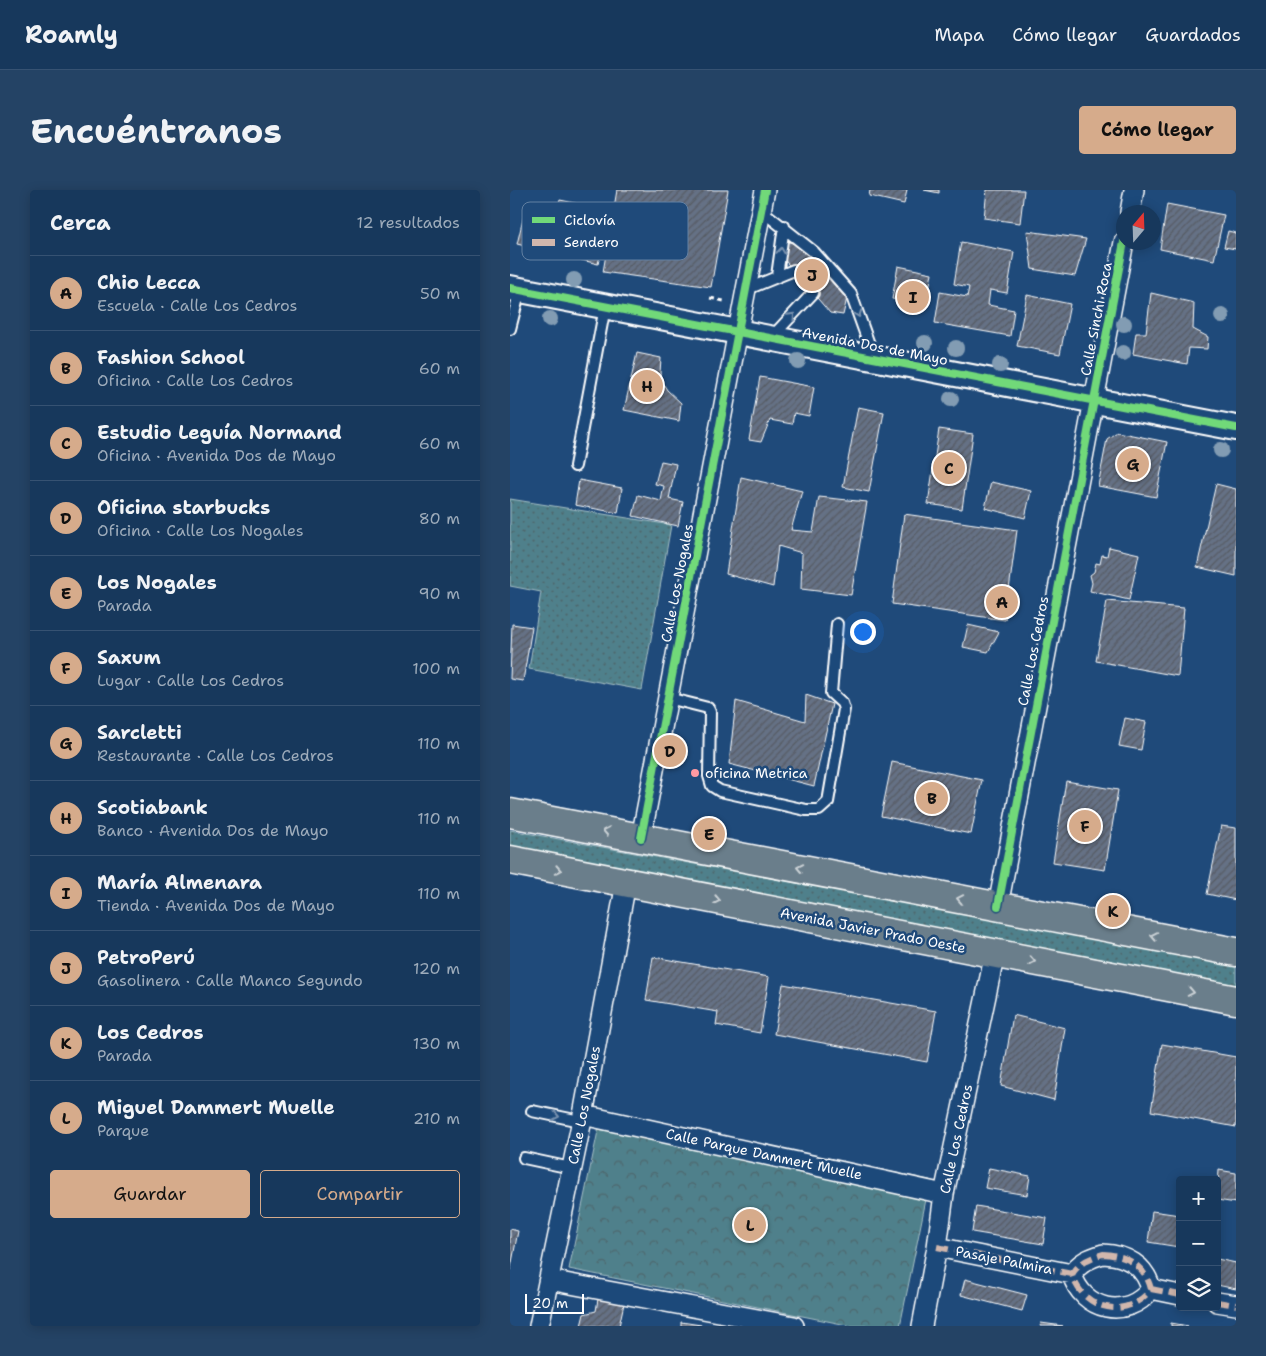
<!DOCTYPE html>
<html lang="es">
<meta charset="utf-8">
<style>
:root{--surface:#17385c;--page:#244365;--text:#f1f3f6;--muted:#9eacbb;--line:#365272;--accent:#d6ab8b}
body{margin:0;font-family:"Shantell Sans",sans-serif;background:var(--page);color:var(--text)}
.controls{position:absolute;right:15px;bottom:15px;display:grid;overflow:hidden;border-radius:5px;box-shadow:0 2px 12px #0003}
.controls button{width:45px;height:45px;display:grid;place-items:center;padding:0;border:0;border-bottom:1px solid var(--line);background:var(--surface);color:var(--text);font:25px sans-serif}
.compass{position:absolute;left:606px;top:15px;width:45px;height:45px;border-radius:50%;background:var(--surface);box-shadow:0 2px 12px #0003;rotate:19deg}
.scale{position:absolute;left:15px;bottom:12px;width:59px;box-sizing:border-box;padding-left:5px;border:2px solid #fff;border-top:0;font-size:14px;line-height:18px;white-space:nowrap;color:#fff;-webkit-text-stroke:4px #1f4a7a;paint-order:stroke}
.you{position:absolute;left:352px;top:441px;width:18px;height:18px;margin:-12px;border:4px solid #fff;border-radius:50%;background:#1a73e8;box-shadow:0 0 0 8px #1a73e833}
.badge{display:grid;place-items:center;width:32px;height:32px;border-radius:50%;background:var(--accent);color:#111;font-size:16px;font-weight:700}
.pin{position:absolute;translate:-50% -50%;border:2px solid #fff;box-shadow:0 1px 5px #0006}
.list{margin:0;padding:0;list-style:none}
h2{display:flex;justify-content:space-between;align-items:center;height:65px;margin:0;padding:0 20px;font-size:21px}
h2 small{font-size:16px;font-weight:400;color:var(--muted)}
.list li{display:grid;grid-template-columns:32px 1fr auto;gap:15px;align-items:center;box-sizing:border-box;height:75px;padding:0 20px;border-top:1px solid var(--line)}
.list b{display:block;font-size:19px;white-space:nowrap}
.list p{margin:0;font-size:16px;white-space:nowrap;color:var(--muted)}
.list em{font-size:16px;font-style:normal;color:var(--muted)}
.actions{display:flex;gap:10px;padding:15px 20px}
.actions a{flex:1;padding:11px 0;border:1px solid var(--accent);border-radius:5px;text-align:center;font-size:18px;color:var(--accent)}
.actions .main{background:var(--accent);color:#111}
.icon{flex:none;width:28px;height:28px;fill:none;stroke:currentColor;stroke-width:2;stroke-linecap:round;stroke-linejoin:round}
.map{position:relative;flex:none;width:726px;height:1136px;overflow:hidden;border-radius:5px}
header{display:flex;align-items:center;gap:30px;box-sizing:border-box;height:70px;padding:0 25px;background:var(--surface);border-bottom:1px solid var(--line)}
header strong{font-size:24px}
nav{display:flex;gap:28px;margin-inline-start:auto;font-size:18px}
.intro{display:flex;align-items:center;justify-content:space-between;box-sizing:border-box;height:120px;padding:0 30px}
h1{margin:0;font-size:35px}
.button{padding:12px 22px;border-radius:5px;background:var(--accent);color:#111;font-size:18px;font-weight:700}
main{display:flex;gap:30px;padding:0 30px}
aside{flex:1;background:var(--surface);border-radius:5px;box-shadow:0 2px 12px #0003}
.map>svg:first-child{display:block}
.grass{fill:url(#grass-dots);stroke:#a7c0c5}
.forest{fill:url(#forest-crowns);stroke:#a7c0c5}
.building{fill:url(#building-hatch);stroke:#fff}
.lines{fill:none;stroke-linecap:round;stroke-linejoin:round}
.service-casing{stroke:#fff;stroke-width:14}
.minor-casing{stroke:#fff;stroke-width:22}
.tertiary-casing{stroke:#fff;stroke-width:28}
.primary-casing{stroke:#fff;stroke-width:31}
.path{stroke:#fff;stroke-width:3;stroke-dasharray:5 4;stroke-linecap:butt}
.service{stroke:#1f4a7a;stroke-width:10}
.minor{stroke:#1f4a7a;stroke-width:19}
.tertiary{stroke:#1f4a7a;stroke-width:24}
.primary{stroke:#6b7e8b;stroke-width:28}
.quiet{stroke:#d1b7ad;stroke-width:6;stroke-dasharray:12 6;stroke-linecap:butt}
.cycleway-casing{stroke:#1f4a7a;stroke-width:11}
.cycleway{stroke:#71d979;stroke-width:8}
.tree{fill:#829cb3}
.oneway{stroke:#7992af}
.oneway2{stroke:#cbd2d6}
.poi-dot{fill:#ff9aa2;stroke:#1f4a7a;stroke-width:2}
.labels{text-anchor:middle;stroke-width:5;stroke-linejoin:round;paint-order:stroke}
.street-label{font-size:14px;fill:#fff;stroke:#1f4a7a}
.poi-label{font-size:14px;fill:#fff;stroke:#1f4a7a;text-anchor:start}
.key{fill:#1f4a7a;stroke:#6280a2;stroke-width:1}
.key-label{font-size:14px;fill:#fff}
</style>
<header>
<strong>Roamly</strong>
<nav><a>Mapa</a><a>Cómo llegar</a><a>Guardados</a></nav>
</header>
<div class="intro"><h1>Encuéntranos</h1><a class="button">Cómo llegar</a></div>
<main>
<aside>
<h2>Cerca<small>12 resultados</small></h2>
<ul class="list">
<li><span class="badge">A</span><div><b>Chio Lecca</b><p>Escuela · Calle Los Cedros</p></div><em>50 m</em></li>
<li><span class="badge">B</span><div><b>Fashion School</b><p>Oficina · Calle Los Cedros</p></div><em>60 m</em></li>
<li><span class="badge">C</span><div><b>Estudio Leguía Normand</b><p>Oficina · Avenida Dos de Mayo</p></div><em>60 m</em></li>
<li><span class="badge">D</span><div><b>Oficina starbucks</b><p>Oficina · Calle Los Nogales</p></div><em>80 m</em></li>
<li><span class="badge">E</span><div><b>Los Nogales</b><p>Parada</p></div><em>90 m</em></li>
<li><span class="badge">F</span><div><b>Saxum</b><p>Lugar · Calle Los Cedros</p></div><em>100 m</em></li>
<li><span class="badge">G</span><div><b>Sarcletti</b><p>Restaurante · Calle Los Cedros</p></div><em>110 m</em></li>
<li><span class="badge">H</span><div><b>Scotiabank</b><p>Banco · Avenida Dos de Mayo</p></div><em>110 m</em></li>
<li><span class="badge">I</span><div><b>María Almenara</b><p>Tienda · Avenida Dos de Mayo</p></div><em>110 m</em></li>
<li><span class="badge">J</span><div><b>PetroPerú</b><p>Gasolinera · Calle Manco Segundo</p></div><em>120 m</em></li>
<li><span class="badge">K</span><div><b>Los Cedros</b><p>Parada</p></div><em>130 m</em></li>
<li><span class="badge">L</span><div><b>Miguel Dammert Muelle</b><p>Parque</p></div><em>210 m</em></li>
</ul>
<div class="actions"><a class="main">Guardar</a><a>Compartir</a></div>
</aside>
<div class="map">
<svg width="726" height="1136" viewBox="0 0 726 1136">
<defs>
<pattern id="grass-dots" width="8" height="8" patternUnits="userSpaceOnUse" patternTransform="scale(1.25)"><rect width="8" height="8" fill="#4f808b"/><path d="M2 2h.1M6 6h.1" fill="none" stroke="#4e666c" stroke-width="1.8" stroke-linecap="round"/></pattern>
<pattern id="forest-crowns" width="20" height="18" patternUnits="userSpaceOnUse" patternTransform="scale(1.25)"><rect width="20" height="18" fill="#4f808b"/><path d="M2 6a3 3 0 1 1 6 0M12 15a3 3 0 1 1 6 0" fill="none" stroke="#4e666c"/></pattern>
<pattern id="building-hatch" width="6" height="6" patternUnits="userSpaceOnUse" patternTransform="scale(1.25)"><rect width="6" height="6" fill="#657185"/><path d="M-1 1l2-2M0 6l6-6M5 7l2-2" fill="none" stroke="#565b63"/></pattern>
</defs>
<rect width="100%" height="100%" fill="#1f4a7a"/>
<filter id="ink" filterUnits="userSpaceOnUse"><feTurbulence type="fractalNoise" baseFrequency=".02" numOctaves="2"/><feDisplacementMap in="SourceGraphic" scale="10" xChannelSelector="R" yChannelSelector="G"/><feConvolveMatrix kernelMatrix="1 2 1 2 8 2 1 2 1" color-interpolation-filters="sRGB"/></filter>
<g filter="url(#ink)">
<path class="grass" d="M0,309L161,335L132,500L19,479L31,402L0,396Z
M0,640L726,774V795L0,657Z"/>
<path class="forest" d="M92,922L420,990L390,1136H342L59,1079Z"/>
<path class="building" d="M107,0H218L201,97L93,82Z
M360,0H397L394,14L359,6Z
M414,0H429V3Z
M477,0H514L510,33L474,28Z
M50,10L69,14L64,34L96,42L88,74L7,54L15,21L45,29Z
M657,14L714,25L704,70L650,59Z
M517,41L576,49L565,86L522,79Z
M718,41L726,43V59L714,57Z
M274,51L288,54L337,108L333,125L320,123L272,67Z
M451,52L504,62L497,103L480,100L478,115L504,120L500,146L425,133L430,102L457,107L459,97L444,94Z
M388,76L422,83L416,115L382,109Z
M641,103L684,113L683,139L698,147L697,159L679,158L677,174L623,164L626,143H636Z
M517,105L560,114L550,164L507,156Z
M127,163L151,168L150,183L152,192L157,200L171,213L169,231L114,220Z
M250,187L304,197L299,226L284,223L282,234L260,230L251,252L239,250Z
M348,217L374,222L359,302L333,297Z
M429,239L463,244L452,319L418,314Z
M607,242L657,252L646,307L588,296L597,249Z
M151,271L166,274L159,309L173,312L168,336L123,326L128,305L151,311L154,296L145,294Z
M231,287L292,301L281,340L303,342L309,307L357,312L341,405L291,399L292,363L268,356L263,397L216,384Z
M69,290L112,298L108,323L65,315Z
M481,292L521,301L515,328L475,318Z
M706,294L726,299V386L687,377Z
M394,324L507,340L495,430L382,414Z
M599,357L629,364L619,410L580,401L582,393L580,385L584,382L586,373L590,374L592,365L597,366Z
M597,411L674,418L668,486L586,471Z
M2,434L22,437L13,491L0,489Z
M458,435L489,442L478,462L453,457Z
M296,505L322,514L304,596L219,574L226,511L295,531Z
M615,528L636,532L631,560L609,556Z
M382,572L472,590L461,644L371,626Z
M556,591L608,600L595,680L543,672Z
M711,636L726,638V710L697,704Z
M143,767L259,787L250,843L206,835L208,822L136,810Z
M273,794L426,821L417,872L264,844Z
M503,825L555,838L544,910L491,896Z
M652,854L726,867V937L641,921Z
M479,978L520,986L517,1005L475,998Z
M709,980L726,983V1013L707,1010Z
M466,1016L537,1028L533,1054L462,1042Z
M642,1021L670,1025L669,1057L638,1052Z
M0,1039L8,1041L0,1083Z
M707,1069L726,1073V1099L707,1095Z
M455,1089L517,1105L512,1121L451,1105Z
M89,1103L115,1109L109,1136H71L74,1124L86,1121Z
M171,1132L191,1135V1136H171Z
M531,1133L553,1136H530Z
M661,1133L678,1136H661Z"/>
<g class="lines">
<defs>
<path id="service" d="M251,20L304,62L341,104L364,168
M267,86L274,36
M235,100L284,80
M0,139L10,100
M261,148L303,103
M65,276L95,117
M158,508L198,518L200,522L199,586L202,596L210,601L296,620H309L318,612L334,519L332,513L321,503L327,434
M22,921L70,931
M14,968L61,978"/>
<path id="minor" d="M620,22L624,0
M131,648L255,0
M488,716L614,52
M73,925L434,1004
M427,1057L562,1084
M593,1064C616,1065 635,1075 641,1099C617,1131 572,1120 562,1084C570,1072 580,1068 593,1064Z
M39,1090L284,1136
M641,1099L670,1105
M707,1112L726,1115
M29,1136L73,925L116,693
M412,1136L427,1057L434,1004L485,763"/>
<path id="tertiary" d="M0,98L726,238"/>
<path id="primary" d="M0,623L726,762
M0,670L726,810"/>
</defs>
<use href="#service" class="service-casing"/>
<use href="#minor" class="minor-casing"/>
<use href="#tertiary" class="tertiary-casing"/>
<use href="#primary" class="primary-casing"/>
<path class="path" d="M200,108L214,111"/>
<use href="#service" class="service"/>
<use href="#minor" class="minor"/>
<use href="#tertiary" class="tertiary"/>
<use href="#primary" class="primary"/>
<path class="quiet" d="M427,1057L562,1084
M593,1064C616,1065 635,1075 641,1099C617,1131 572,1120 562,1084C570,1072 580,1068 593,1064Z
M641,1099L670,1105
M707,1112L726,1115"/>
<defs>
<path id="cycleway" d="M0,98L726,238
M131,648L255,0
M488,716L614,52"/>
</defs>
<use href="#cycleway" class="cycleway-casing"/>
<use href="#cycleway" class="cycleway"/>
</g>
<g class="tree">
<circle cx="64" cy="90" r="8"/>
<circle cx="712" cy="126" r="8"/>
<circle cx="40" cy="129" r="8"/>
<circle cx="614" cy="134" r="8"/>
<circle cx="415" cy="153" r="8"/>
<circle cx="446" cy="158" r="8"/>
<circle cx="613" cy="163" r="8"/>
<circle cx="288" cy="171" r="8"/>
<circle cx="490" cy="175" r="8"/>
<circle cx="441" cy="209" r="8"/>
<circle cx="711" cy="260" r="8"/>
</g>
<defs><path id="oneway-chevron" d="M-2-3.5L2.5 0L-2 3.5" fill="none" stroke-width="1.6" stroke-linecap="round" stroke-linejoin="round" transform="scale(1.25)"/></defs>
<g class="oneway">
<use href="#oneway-chevron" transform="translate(271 61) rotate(-82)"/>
<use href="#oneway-chevron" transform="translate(348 124) rotate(70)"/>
<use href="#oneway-chevron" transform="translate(282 126) rotate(-47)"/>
<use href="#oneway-chevron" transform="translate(46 926) rotate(11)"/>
</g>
<g class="oneway2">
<use href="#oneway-chevron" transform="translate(96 641) rotate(-169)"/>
<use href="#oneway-chevron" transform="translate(290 678) rotate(-169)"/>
<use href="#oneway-chevron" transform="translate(48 680) rotate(11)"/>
<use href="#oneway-chevron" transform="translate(450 709) rotate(-169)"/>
<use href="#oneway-chevron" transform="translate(207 710) rotate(11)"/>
<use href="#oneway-chevron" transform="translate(644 746) rotate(-169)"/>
<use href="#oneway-chevron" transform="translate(522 771) rotate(11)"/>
<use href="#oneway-chevron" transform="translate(681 802) rotate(11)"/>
</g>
</g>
<circle class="poi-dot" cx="185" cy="583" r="5"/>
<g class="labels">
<g class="street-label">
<text transform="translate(586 129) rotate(-79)" y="5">Calle Sinchi Roca</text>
<text transform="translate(365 156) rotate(11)" y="5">Avenida Dos de Mayo</text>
<text transform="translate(167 393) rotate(-79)" y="5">Calle Los Nogales</text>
<text transform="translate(523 461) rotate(-79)" y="5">Calle Los Cedros</text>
<text transform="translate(363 740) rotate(11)" y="5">Avenida Javier Prado Oeste</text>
<text transform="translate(74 915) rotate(-79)" y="5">Calle Los Nogales</text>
<text transform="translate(446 949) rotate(-78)" y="5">Calle Los Cedros</text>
<text transform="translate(254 964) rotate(12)" y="5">Calle Parque Dammert Muelle</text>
<text transform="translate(494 1070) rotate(11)" y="5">Pasaje Palmira</text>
</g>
<g class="poi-label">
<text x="195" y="588">oficina Metrica</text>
</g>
</g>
<rect x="12" y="12" width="166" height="58" rx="8" class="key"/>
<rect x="22" y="27" width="23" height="6" fill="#71d979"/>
<rect x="22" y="49" width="23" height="7" fill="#d1b7ad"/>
<g class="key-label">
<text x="54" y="35">Ciclovía</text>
<text x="54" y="57">Sendero</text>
</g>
</svg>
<div class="controls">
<button>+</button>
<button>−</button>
<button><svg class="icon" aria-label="layers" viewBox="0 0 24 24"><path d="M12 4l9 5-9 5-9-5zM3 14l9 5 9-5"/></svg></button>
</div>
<svg class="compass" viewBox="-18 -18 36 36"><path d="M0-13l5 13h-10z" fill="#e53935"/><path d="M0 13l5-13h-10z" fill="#9eacbb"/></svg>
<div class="scale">20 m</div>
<div class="you"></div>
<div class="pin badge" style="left:492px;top:412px">A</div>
<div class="pin badge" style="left:422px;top:608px">B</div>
<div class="pin badge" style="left:439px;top:278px">C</div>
<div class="pin badge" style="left:160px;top:561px">D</div>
<div class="pin badge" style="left:199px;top:644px">E</div>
<div class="pin badge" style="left:575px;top:636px">F</div>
<div class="pin badge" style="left:623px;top:274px">G</div>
<div class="pin badge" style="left:137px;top:196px">H</div>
<div class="pin badge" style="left:403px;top:107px">I</div>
<div class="pin badge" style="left:302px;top:85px">J</div>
<div class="pin badge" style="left:603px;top:721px">K</div>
<div class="pin badge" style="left:240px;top:1035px">L</div>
</div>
</main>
